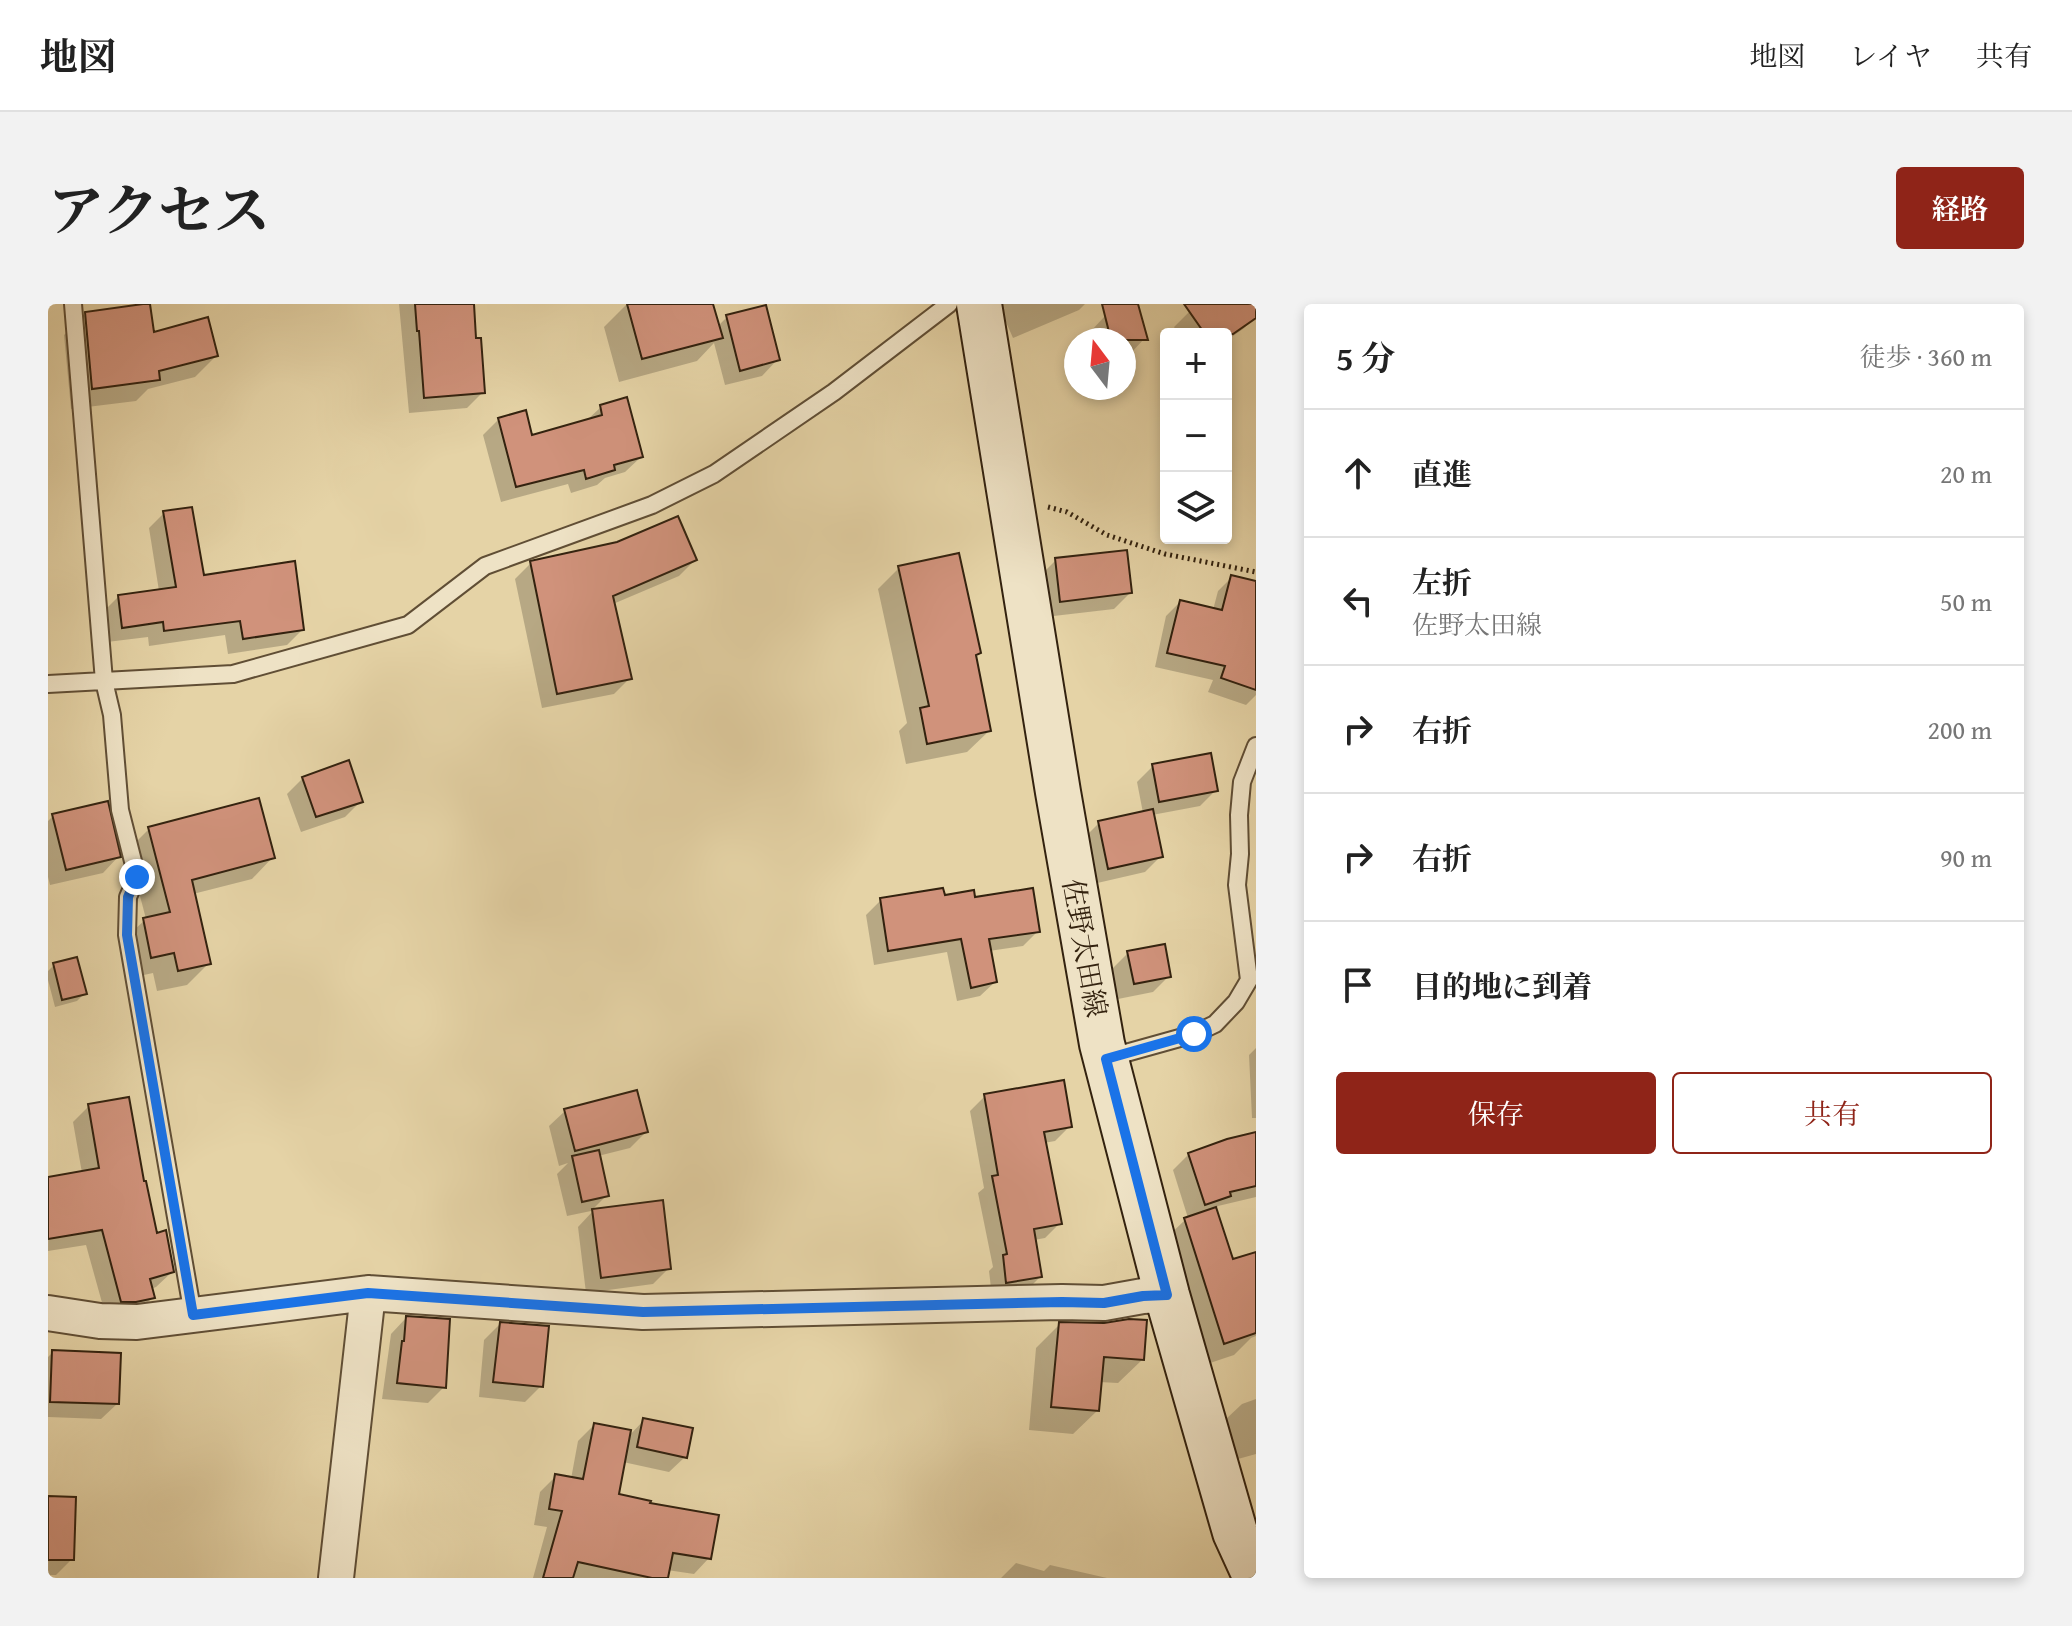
<!DOCTYPE html>
<html lang="ja">
<meta charset="utf-8">
<style>
:root{--surface:#fff;--page:#f2f2f2;--text:#222;--muted:#767676;--line:#e0e0e0;--accent:#8f2418}
body{margin:0;font-family:"Gentium Book Plus","Noto Serif JP",serif;background:var(--page);color:var(--text)}
.controls{position:absolute;right:24px;top:24px;display:grid;overflow:hidden;border-radius:8px;box-shadow:0 4px 12px #0003}
.controls button{width:72px;height:72px;display:grid;place-items:center;padding:0;border:0;border-bottom:2px solid var(--line);background:var(--surface);color:var(--text);font:40px sans-serif}
.compass{position:absolute;left:1016px;top:24px;width:72px;height:72px;border-radius:50%;background:var(--surface);box-shadow:0 4px 12px #0003;rotate:344deg}
.stop{position:absolute;width:24px;height:24px;margin:-18px;border:6px solid #1a73e8;border-radius:50%;background:#fff}
.stop.end{background:#1a73e8;border-color:#fff;box-shadow:0 2px 8px #0008}
.list{margin:0;padding:0;list-style:none}
h2{display:flex;justify-content:space-between;align-items:center;height:104px;margin:0;padding:0 32px;font-size:34px}
h2 small{font-size:26px;font-weight:400;color:var(--muted)}
.list li{display:grid;grid-template-columns:52px 1fr auto;gap:24px;align-items:center;box-sizing:border-box;height:128px;padding:0 32px;border-top:2px solid var(--line)}
.list b{display:block;font-size:30px;white-space:nowrap}
.list p{margin:0;font-size:26px;white-space:nowrap;color:var(--muted)}
.list em{font-size:26px;font-style:normal;color:var(--muted)}
.actions{display:flex;gap:16px;padding:24px 32px}
.actions a{flex:1;padding:18px 0;border:2px solid var(--accent);border-radius:8px;text-align:center;font-size:28px;color:var(--accent)}
.actions .main{background:var(--accent);color:#fff}
.icon{flex:none;width:44px;height:44px;fill:none;stroke:currentColor;stroke-width:2;stroke-linecap:round;stroke-linejoin:round}
.map{position:relative;flex:none;width:1208px;height:1274px;overflow:hidden;border-radius:8px}
header{display:flex;align-items:center;gap:48px;box-sizing:border-box;height:112px;padding:0 40px;background:var(--surface);border-bottom:2px solid var(--line)}
header strong{font-size:38px}
nav{display:flex;gap:44px;margin-inline-start:auto;font-size:28px}
.intro{display:flex;align-items:center;justify-content:space-between;box-sizing:border-box;height:192px;padding:0 48px}
h1{margin:0;font-size:56px}
.button{padding:20px 36px;border-radius:8px;background:var(--accent);color:#fff;font-size:28px;font-weight:700}
main{display:flex;gap:48px;padding:0 48px}
aside{flex:1;background:var(--surface);border-radius:8px;box-shadow:0 4px 12px #0003}
.map>svg:first-child{display:block}
.shadow{fill:#0003}
.building{fill:#d0927b;stroke:#33220f;stroke-width:2}
.lines{fill:none;stroke-linecap:round;stroke-linejoin:round}
.service-casing{stroke:#604e35;stroke-width:20}
.minor-casing{stroke:#604e35;stroke-width:38}
.secondary-casing{stroke:#33220f;stroke-width:48}
.path{stroke:#33220f;stroke-width:5;stroke-dasharray:2 4;stroke-linecap:butt}
.service{stroke:#eee2c5;stroke-width:16}
.minor{stroke:#eee2c5;stroke-width:34}
.secondary{stroke:#eee2c5;stroke-width:44}
.route{stroke:#1a73e8;stroke-width:10}
.labels{text-anchor:middle;stroke-width:8;stroke-linejoin:round;paint-order:stroke}
.street-label{font-size:28px;fill:#33220f;stroke:#eee2c5}
</style>
<header>
<strong>地図</strong>
<nav><a>地図</a><a>レイヤ</a><a>共有</a></nav>
</header>
<div class="intro"><h1>アクセス</h1><a class="button">経路</a></div>
<main>
<div class="map">
<svg width="1208" height="1274" viewBox="0 0 1208 1274">
<rect width="100%" height="100%" fill="#e5d3a6"/>
<filter id="stains"><feTurbulence type="fractalNoise" baseFrequency=".0025" numOctaves="4"/><feColorMatrix values="0 0 0 0 .2 0 0 0 0 .09 0 0 0 0 .02 0 0 0 .5 -.17"/></filter>
<radialGradient id="worn" r=".72"><stop offset=".6" stop-color="#630" stop-opacity="0"/><stop offset="1" stop-color="#630" stop-opacity=".3"/></radialGradient>
<path class="shadow" d="M351,0H424L435,88L419,104L361,109Z
M579,0H663L670,22L679,13L729,56L714,72L677,81L666,39L649,57L571,78L556,23Z
M950,0H1037L1031,6L965,34Z
M1152,0H1204L1208,5V13L1195,25L1178,37V30H1130L1126,23L1141,8Z
M38,10L104,30L168,52L147,73L100,85L88,97L23,105L16,31Z
M1057,12L1097,34L1082,50L1076,51V36H1044L1042,28Z
M553,103L593,153L577,168L557,174L549,181L523,189L520,180L453,198L435,131L451,115L483,133L538,117Z
M116,209L154,273L254,326L239,341L180,350L177,331L101,342L100,333L59,338L55,308L71,292L111,287L101,224Z
M647,256L631,272L565,300L582,374L566,390L494,404L467,275L483,259Z
M1008,256L1082,289L1066,305L997,313L992,272Z
M851,264L931,349L926,353L941,427L919,448L858,460L851,427L859,419L830,285Z
M1184,273L1208,279V391L1198,401L1160,388L1165,376L1107,363L1118,312L1132,298L1165,306L1170,287Z
M1105,462L1168,486L1152,502L1104,511L1113,552L1097,568L1045,580L1035,535L1051,519L1095,509L1089,478Z
M255,474L313,497L297,513L253,528L239,490Z
M5,512L70,553L55,569L2,581L0,573V517Z
M101,525L225,553L204,575L145,590L161,659L139,681L109,687L105,669L82,674L74,637L98,615L80,546Z
M895,594L925,595L990,627L975,642L941,647L947,678L932,692L909,697L899,648L826,661L818,611L833,596Z
M1080,649L1121,672L1105,688L1070,695L1064,665Z
M6,661L37,689L29,697L7,703L0,676V667Z
M1208,744V814H1204L1201,751Z
M937,792L1022,822L1007,837L996,839L1012,919L997,934L986,936L992,973L977,988L944,993L941,967L945,963L930,889L936,884L922,807Z
M41,802L94,880L108,931L124,968L108,983L103,985L105,993L89,1009L58,1013L38,941L0,947V875L34,869L25,818Z
M517,807L598,828L582,844L550,852L559,891L543,907L519,912L509,870L520,859L511,862L501,822Z
M1208,830V893L1170,902L1167,906L1184,958L1208,950V1032L1203,1034L1186,1051L1153,1062L1113,939L1137,916L1140,914L1125,866L1141,850Z
M545,907L621,964L605,980L538,989L530,923Z
M358,1014L396,1083L380,1099L334,1095L343,1030Z
M452,1020L493,1082L477,1098L431,1093L436,1036Z
M1012,1020L1094,1056L1070,1079L1051,1078L1049,1107L1025,1130L981,1126L988,1044Z
M5,1048L69,1100L53,1115L0,1113V1053Z
M1208,1095V1150L1190,1155L1178,1115L1194,1100Z
M596,1116L637,1153L621,1168L575,1158L568,1192L661,1254L646,1270L619,1266L618,1274H485L499,1223L486,1221L492,1188L508,1172L523,1175L530,1137L546,1121L580,1133Z
M0,1194L24,1255L8,1271H0Z
M968,1259L996,1267L1002,1261L1059,1274H953Z"/>
<path class="building" d="M95,0H102L106,28L160,13L170,52L111,67L112,76L44,85L37,8Z
M367,0H426L428,34H433L437,89L376,94L371,27H369Z
M579,0H665L675,34L594,55Z
M1054,0H1090L1100,36H1063Z
M1136,0H1208V14L1185,30H1157Z
M718,1L732,56L692,67L678,11Z
M579,93L595,153L566,161L567,166L538,175L536,166L468,183L450,114L478,106L484,131L554,111L552,101Z
M144,203L156,271L247,257L256,326L195,335L192,317L116,327L115,318L74,324L70,291L128,283L115,207Z
M630,212L649,256L565,292L584,375L509,390L482,257L569,238Z
M1079,246L1084,289L1012,298L1007,254Z
M911,249L933,349L928,351L943,427L879,440L872,404L881,402L850,262Z
M1183,271L1208,277V386L1173,374L1177,362L1119,349L1132,296L1174,306Z
M1163,449L1170,487L1111,498L1104,460Z
M301,456L315,498L268,513L254,473Z
M211,494L227,554L144,576L163,660L130,667L126,649L103,654L95,614L122,608L100,523Z
M60,497L73,553L18,566L4,510Z
M1105,505L1115,553L1060,565L1050,517Z
M895,584L897,591L926,586L927,593L985,584L992,628L941,635L949,678L923,684L913,635L840,647L832,594Z
M1117,640L1123,673L1086,680L1079,647Z
M29,653L39,690L14,696L5,659Z
M1016,776L1024,823L996,828L1014,920L986,925L994,973L958,979L955,951L959,950L944,872L950,871L936,790Z
M589,786L600,828L527,847L516,805Z
M81,793L96,877H98L109,929L118,926L126,968L102,975L107,994L88,998H73L54,926L0,935V873L51,864L40,800Z
M1208,828V882L1182,888L1183,892L1157,901L1140,849L1179,835Z
M551,846L561,892L534,898L524,852Z
M615,896L623,965L553,974L544,905Z
M1168,903L1185,955L1208,948V1029L1176,1040L1136,914Z
M358,1012L402,1015L398,1084L349,1079L354,1037H356Z
M1081,1015L1099,1016L1096,1056L1056,1053L1051,1107L1003,1103L1011,1018L1056,1019Z
M452,1018L501,1022L495,1083L445,1078Z
M4,1046L73,1049L71,1100L2,1098Z
M595,1114L645,1124L639,1154L589,1143Z
M546,1119L583,1126L571,1190L603,1197L602,1199L671,1211L663,1255L625,1249L620,1274H604L530,1258L525,1274H495L514,1207L501,1205L507,1170L535,1175Z
M0,1192L28,1193L26,1256H0Z"/>
<g class="lines">
<defs>
<path id="service" d="M25,0L56,377L64,411L72,506L89,573L80,593L79,631L145,1011
M0,380L185,370L360,321L437,262L604,201L666,170L786,88L901,0
M1060,754L1146,730L1167,720L1188,698L1201,676L1189,581L1192,550L1191,511L1194,478L1208,442"/>
<path id="minor" d="M0,1009L52,1017L89,1018L320,989L595,1008L1014,998L1056,999L1095,992L1119,991
M288,1274L320,989"/>
<path id="secondary" d="M931,0L1010,488L1054,740L1119,991L1187,1228L1208,1274"/>
</defs>
<use href="#service" class="service-casing"/>
<use href="#minor" class="minor-casing"/>
<use href="#secondary" class="secondary-casing"/>
<path class="path" d="M1000,203L1019,208L1059,231L1117,250L1208,268"/>
<use href="#service" class="service"/>
<use href="#minor" class="minor"/>
<use href="#secondary" class="secondary"/>
</g>
<g class="lines">
<path class="route" d="M89,573L80,593L79,631L145,1011L320,989L595,1008L1014,998L1056,999L1095,992L1119,991L1058,755L1146,730"/>
</g>
<g class="labels">
<g class="street-label">
<text transform="translate(1037 644) rotate(80)" y="10">佐野太田線</text>
</g>
</g>
<rect width="100%" height="100%" filter="url(#stains)"/>
<rect width="100%" height="100%" fill="url(#worn)"/>
</svg>
<div class="controls">
<button>+</button>
<button>−</button>
<button><svg class="icon" aria-label="layers" viewBox="0 0 24 24"><path d="M12 4l9 5-9 5-9-5zM3 14l9 5 9-5"/></svg></button>
</div>
<svg class="compass" viewBox="-18 -18 36 36"><path d="M0-13l5 13h-10z" fill="#e53935"/><path d="M0 13l5-13h-10z" fill="#767676"/></svg>
<div class="stop" style="left:1146px;top:730px"></div>
<div class="stop end" style="left:89px;top:573px"></div>
</div>
<aside>
<h2>5 分<small>徒歩 · 360 m</small></h2>
<ul class="list">
<li><svg class="icon" aria-label="ahead" viewBox="0 0 24 24"><path d="M12 20V5M6 11l6-6 6 6"/></svg><div><b>直進</b></div><em>20 m</em></li>
<li><svg class="icon" aria-label="left" viewBox="0 0 24 24"><path d="M17 20v-9H6M10 6l-5 5 5 5"/></svg><div><b>左折</b><p>佐野太田線</p></div><em>50 m</em></li>
<li><svg class="icon" aria-label="right" viewBox="0 0 24 24"><path d="M7 20v-9h11M14 6l5 5-5 5"/></svg><div><b>右折</b></div><em>200 m</em></li>
<li><svg class="icon" aria-label="right" viewBox="0 0 24 24"><path d="M7 20v-9h11M14 6l5 5-5 5"/></svg><div><b>右折</b></div><em>90 m</em></li>
<li><svg class="icon" aria-label="arrive" viewBox="0 0 24 24"><path d="M6 21V4h12l-3 4 3 4H6"/></svg><div><b>目的地に到着</b></div></li>
</ul>
<div class="actions"><a class="main">保存</a><a>共有</a></div>
</aside>
</main>
